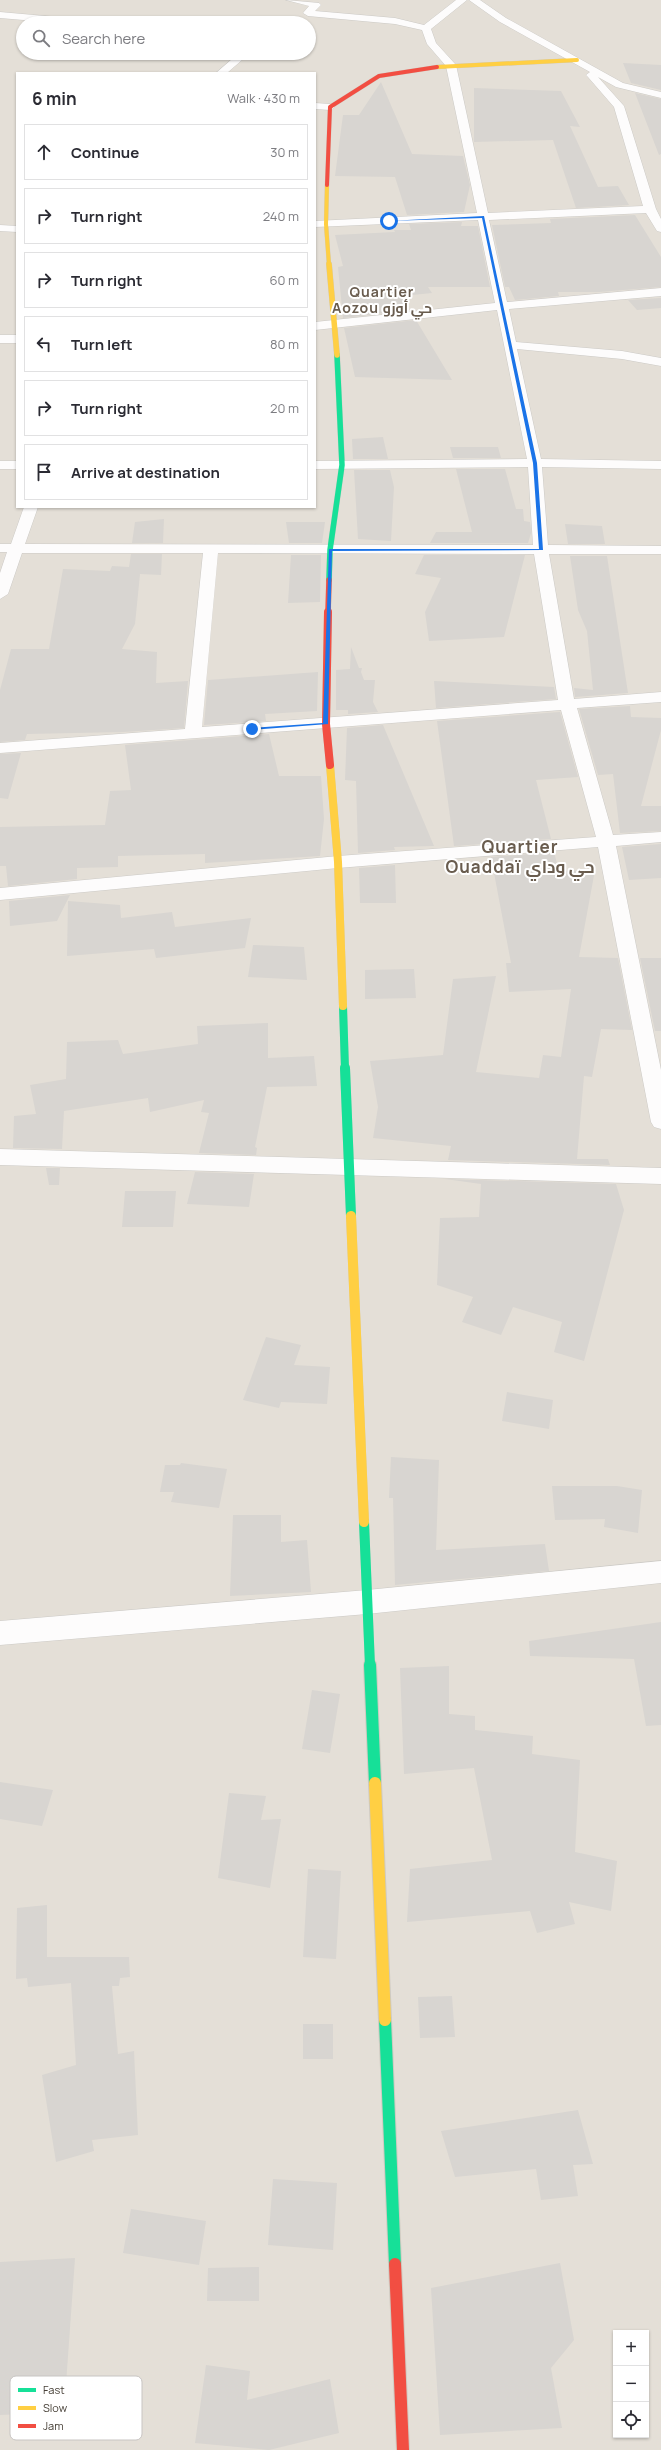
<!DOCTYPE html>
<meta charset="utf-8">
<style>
:root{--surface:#fff;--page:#f2f2f3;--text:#2b2b33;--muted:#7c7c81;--line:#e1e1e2}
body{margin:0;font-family:Manrope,Cairo,sans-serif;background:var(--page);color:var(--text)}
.controls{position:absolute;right:12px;bottom:12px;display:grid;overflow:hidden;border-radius:0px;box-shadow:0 1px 3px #0004}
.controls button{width:36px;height:36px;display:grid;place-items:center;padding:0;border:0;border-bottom:1px solid var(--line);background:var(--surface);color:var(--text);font:20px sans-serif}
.stop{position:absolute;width:12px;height:12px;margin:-9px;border:3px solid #1a73e8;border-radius:50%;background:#fff}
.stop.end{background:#1a73e8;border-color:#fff;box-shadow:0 1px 4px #0008}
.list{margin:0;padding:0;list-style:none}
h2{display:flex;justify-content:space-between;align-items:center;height:52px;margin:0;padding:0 16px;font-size:17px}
h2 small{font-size:13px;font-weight:400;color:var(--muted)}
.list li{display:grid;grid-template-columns:26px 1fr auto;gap:12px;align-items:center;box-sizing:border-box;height:56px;margin:0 8px 8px;padding:0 8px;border:1px solid var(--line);border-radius:0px}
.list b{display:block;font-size:15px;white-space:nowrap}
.list em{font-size:13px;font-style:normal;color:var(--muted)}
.icon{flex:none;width:22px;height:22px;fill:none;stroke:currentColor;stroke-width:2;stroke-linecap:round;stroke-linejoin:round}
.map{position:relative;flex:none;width:661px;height:2450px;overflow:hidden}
.search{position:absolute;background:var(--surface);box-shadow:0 1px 3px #0004;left:16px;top:16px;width:300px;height:44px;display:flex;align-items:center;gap:10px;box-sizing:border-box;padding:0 14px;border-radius:22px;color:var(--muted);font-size:15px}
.panel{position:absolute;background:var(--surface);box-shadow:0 1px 3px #0004;left:16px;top:72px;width:300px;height:436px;border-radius:0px}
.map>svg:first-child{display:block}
.residential{fill:#e4dfd7;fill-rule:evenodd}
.building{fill:#d8d5d1}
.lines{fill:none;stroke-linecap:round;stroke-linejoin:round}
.street-casing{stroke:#cccac6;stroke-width:1}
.fast-far3-casing{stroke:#cfcac1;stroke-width:6}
.fast-far2-casing{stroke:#cfcac1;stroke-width:8}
.fast-far1-casing{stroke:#cfcac1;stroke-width:10}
.fast-casing{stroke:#cfcac1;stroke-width:14}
.slow-far4-casing{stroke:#cfcac1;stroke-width:4.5}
.slow-far3-casing{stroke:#cfcac1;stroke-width:6}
.slow-far2-casing{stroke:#cfcac1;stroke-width:8}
.slow-far1-casing{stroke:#cfcac1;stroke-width:10}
.slow-casing{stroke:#cfcac1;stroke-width:14}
.jam-far3-casing{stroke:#cfcac1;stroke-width:4.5}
.jam-far2-casing{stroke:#cfcac1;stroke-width:6}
.jam-far1-casing{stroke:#cfcac1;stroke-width:8}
.jam-casing{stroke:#cfcac1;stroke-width:14}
.street{fill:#fdfcfc;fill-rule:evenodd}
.fast-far3{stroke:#16e098;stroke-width:5.5}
.fast-far2{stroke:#16e098;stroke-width:8}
.fast-far1{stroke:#16e098;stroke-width:10}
.fast{stroke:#16e098;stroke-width:12}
.slow-far4{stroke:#ffcf43;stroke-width:4}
.slow-far3{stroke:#ffcf43;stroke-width:5.5}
.slow-far2{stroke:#ffcf43;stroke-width:8}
.slow-far1{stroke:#ffcf43;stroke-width:10}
.slow{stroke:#ffcf43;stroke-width:12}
.jam-far3{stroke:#f24e42;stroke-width:4}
.jam-far2{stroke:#f24e42;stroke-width:5.5}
.jam-far1{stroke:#f24e42;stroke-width:8}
.jam{stroke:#f24e42;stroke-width:12}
.route{fill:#1a73e8}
.labels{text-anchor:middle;stroke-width:4;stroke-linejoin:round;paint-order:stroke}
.far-district-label{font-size:14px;font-weight:bold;letter-spacing:1px;fill:#695c4e;stroke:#fff}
.district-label{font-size:17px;font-weight:bold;letter-spacing:1px;fill:#695c4e;stroke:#fff}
.key{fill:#fff;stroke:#c8c5c3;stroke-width:1}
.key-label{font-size:11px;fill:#463f36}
</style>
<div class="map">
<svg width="661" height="2450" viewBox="0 0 661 2450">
<rect width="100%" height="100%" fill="#f0eeea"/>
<path class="residential" d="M0,0H661V2450H0ZM23,23H309V53H23ZM17,73H315V507H17ZM616,2333H646V2435H616Z"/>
<path class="building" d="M623,63L661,65V90L631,83Z
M381,82L412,154L463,156L470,185L464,212L407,215L395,177L335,176L343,115H359Z
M474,88L561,91L580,127L570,126L598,187L618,186L629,205L576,208L553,140L474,142Z
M635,93L661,99V154L659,155Z
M635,215L661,257V287L599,292H558L559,296L515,300L509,287H505L492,225L551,223L550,219Z
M462,222L461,226H478L490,287H428L432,293L402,296L410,310L343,318L338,267L343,266L335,235L395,232L394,230H411L409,224Z
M661,298V308L637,310L628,300Z
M416,320L452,380L355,377L344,328Z
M383,437L388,459H353L352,439Z
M450,447H498L501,458H453Z
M456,469H505L516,509H523L524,521L530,522L531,533L528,543H430L436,532H472Z
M354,470H390L394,487L391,541L358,539Z
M164,519L163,543H132L135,522Z
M286,522H325L322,543H289Z
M565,524L602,526L605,544H568Z
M131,554H162L161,575L140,574L135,624L122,649L157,652L156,683L188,681L184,728L123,732L27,734L25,740L0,742V690L11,649H49L63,569L110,571L112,566L129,567Z
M291,555H321L320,602L288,603Z
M424,555H525L504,637L429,641L425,612L441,578L415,574Z
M570,556H607L628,693L575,697L574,688L593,690L587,631L578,610Z
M351,647L359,668H362L361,672L364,680H375L373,702L378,712L348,714V710H336V670L350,669Z
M318,672L317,711L265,714L266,721L204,725L208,680Z
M434,681L554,687L556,699L436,708Z
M630,706L631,717L661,718V730L641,806H661V831L620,833L613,774L598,775L579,709Z
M560,712L578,777L536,780L551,839L454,846L437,721Z
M383,725L434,846L394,847L395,850L358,853L356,781L345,780L347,728Z
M269,734L279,776H321L324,819L320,856L205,863V854L118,856V867L77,868V879L8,886L6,866H0V827L105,825L110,791L131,790L125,745Z
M21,753L8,799L0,798V754Z
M661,844V878L629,880L622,847Z
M554,852L559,871L595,870L579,957L618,958L632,1030L601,1029L592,1077L584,1076L577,1159H608L610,1165L448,1160L451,1146L373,1138L378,1107L370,1061L443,1055L453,979L496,976L476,1072L539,1078L543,1055L561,1057L571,989L509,992L506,963H511L491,857Z
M395,865L396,903H360L359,868Z
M70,895L57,921L10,926L9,901Z
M68,901L120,905L121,918L172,912L175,927L251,918L245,948L156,958L154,949L67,956Z
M253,945L304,947L307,980L248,977Z
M640,958H661V1031H655Z
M414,969L416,998L365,999V970Z
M268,1023V1058L314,1056L317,1086L267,1087L255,1147L257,1148L256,1155L199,1153L209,1113L201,1112L204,1100L150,1112L148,1098L64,1111L62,1149L13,1148L14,1116L36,1114L30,1085L66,1079L67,1042L118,1040L123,1054L198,1044L197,1026Z
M46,1168H60L59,1185H49Z
M195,1172L254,1174L249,1207L187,1204Z
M445,1179L616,1184L624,1210L584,1361L554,1352L562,1322L513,1307L501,1335L462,1322L473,1297L437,1285L440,1218L479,1217L481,1184Z
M125,1191H176L173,1227H122Z
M266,1337L301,1345L294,1365L330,1367L327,1404L281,1402L279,1408L243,1400Z
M507,1392L553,1400L549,1429L502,1421Z
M391,1457L439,1460L436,1550L545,1544L549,1571L395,1585L393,1498H389Z
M181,1463L227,1469L219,1508L171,1502L174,1492H160L165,1465H180Z
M552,1486H617L642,1490L638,1533L604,1527L605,1519L555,1520Z
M233,1515H281V1542L307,1540L311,1592L230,1596Z
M661,1622V1725L646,1726L634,1659L530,1656L529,1641Z
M449,1666V1714L475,1716V1730L533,1736L532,1754L580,1760L575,1852L617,1861L611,1911L569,1902L575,1924L537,1933L530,1911L407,1922L410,1869L492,1860L474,1768L404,1774L400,1668Z
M312,1690L340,1694L330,1753L302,1749Z
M0,1782L53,1790L42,1826L0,1819Z
M229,1793L266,1796L261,1820L281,1819L270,1888L218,1878Z
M308,1869L341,1871L336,1959L303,1957Z
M47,1905V1957H129L130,1977L120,1978L119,1986H112L118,2054L134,2051L138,2135L92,2140L94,2151L56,2162L42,2075L76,2065L71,1983L28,1987L27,1978L16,1979L17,1908Z
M452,1996L455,2037L420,2038L418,1997Z
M303,2024H333V2059H303Z
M578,2110L593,2164L573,2165L578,2196L541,2200L536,2169L455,2177L441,2131Z
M273,2179L337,2183L333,2250L268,2245Z
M131,2209L206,2221L199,2265L123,2253Z
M75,2258L64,2412L0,2415V2262Z
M560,2263L574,2340L551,2368L562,2428L440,2435L431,2288Z
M259,2267V2301H207L208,2268Z
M206,2365L250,2371L247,2400L330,2379L339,2433L269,2450L195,2443Z"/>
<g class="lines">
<defs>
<path id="street" d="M286,0L319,3L321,5L315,11L395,18L424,25L456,0H467L431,29L436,43L456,65L488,213L643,206L614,107L588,77L586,75L590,72L500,22L469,0H480L506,18L623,83L661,92V98L616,87L598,77L624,106L656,209L661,219V232L657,231L646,213L489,220L507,302L661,288V296L509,309L516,342L622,351L661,358V366L622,359L517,349L541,459L661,461V469L542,467L548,545L661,546V554H549L574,699L661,692V702L577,708L613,835L661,832V842L616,846L661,1070V1129L654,1127L651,1122L598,847L338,868L0,900V888L338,856L596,837L561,710L0,753V743L185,729L203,553H22L8,594L0,599V573L7,552H0V544H11L24,507H38L25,544L533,545L528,467L315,469V461L527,459L497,310L315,330V322L495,303L478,220L315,227V221L477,213L446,66L427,44L422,30L395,24L308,16L303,13L309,6ZM218,553L534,554L558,700L202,727Z
M0,12L90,20L95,23H59L0,18Z
M239,53H250L227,73H216Z
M315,103L330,104L335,107L330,110L315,109Z
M0,225L17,226V232L0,231Z
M0,335H17V343H0Z
M0,461H17V469H0Z
M0,1149L661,1168V1184L0,1165Z
M661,1561V1583L367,1614L0,1645V1621L367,1590Z"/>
<path id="fast-far3" d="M329,580L330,550L342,465L337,355"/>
<path id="fast-far2" d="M343,1006L345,1069"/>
<path id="fast-far1" d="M345,1068L351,1216
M364,1522L370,1666"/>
<path id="fast" d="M370,1665L375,1783
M385,2020L395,2264"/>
<path id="slow-far4" d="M437,67L577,60
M327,185L326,224L329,265"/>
<path id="slow-far3" d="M329,264L337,355"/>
<path id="slow-far2" d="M330,765L338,862L343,1006"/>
<path id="slow-far1" d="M351,1216L364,1522"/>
<path id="slow" d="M375,1783L385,2020"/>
<path id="jam-far3" d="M327,185L330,107L379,76L437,67"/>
<path id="jam-far2" d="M328,613L329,580"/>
<path id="jam-far1" d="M328,612L326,724L330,765"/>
<path id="jam" d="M395,2264L403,2450"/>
</defs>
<use href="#street" class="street-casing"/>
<use href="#fast-far3" class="fast-far3-casing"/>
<use href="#fast-far2" class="fast-far2-casing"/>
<use href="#fast-far1" class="fast-far1-casing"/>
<use href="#fast" class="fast-casing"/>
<use href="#slow-far4" class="slow-far4-casing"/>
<use href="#slow-far3" class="slow-far3-casing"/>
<use href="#slow-far2" class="slow-far2-casing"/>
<use href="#slow-far1" class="slow-far1-casing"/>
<use href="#slow" class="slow-casing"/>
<use href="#jam-far3" class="jam-far3-casing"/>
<use href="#jam-far2" class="jam-far2-casing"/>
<use href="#jam-far1" class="jam-far1-casing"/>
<use href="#jam" class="jam-casing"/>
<use href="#street" class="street"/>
<use href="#fast-far3" class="fast-far3"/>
<use href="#fast-far2" class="fast-far2"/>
<use href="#fast-far1" class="fast-far1"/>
<use href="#fast" class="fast"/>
<use href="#slow-far4" class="slow-far4"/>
<use href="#slow-far3" class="slow-far3"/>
<use href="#slow-far2" class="slow-far2"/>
<use href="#slow-far1" class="slow-far1"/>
<use href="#slow" class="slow"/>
<use href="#jam-far3" class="jam-far3"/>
<use href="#jam-far2" class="jam-far2"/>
<use href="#jam-far1" class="jam-far1"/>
<use href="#jam" class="jam"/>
</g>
<path class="route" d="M484,216L537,463L543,550L332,551L328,724L250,730L252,728L323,723L329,549H539L533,463L482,218L388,221Z"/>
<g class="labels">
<g class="far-district-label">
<text x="382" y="297">Quartier<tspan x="382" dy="16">Aozou حي أوزو</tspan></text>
</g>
<g class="district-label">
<text x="520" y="853">Quartier<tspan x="520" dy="20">Ouaddaï حي وداي</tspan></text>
</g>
</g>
<rect x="10" y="2376" width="132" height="64" rx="6" class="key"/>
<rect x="18" y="2388" width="18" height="4" fill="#16e098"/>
<rect x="18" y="2406" width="18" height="4" fill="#ffcf43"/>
<rect x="18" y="2424" width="18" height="4" fill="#f24e42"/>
<g class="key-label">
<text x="43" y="2394">Fast</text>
<text x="43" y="2412">Slow</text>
<text x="43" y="2430">Jam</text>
</g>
</svg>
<div class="controls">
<button>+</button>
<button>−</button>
<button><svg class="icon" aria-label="locate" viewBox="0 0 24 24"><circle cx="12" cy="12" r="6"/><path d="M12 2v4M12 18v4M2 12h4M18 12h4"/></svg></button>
</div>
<div class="stop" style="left:389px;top:221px"></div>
<div class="stop end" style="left:252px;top:729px"></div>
<div class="search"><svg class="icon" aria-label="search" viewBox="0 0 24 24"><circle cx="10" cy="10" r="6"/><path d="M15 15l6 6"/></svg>Search here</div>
<section class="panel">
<h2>6 min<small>Walk · 430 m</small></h2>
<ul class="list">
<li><svg class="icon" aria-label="ahead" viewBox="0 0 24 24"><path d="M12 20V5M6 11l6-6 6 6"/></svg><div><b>Continue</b></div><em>30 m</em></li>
<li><svg class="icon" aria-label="right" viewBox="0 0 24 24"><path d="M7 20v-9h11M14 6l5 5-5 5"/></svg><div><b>Turn right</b></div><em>240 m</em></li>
<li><svg class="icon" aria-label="right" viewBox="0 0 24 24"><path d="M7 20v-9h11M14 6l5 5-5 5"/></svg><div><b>Turn right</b></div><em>60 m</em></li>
<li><svg class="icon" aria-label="left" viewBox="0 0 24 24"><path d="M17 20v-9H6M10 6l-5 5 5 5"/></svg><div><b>Turn left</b></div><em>80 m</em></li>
<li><svg class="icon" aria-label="right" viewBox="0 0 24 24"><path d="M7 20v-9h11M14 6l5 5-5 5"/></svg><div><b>Turn right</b></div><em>20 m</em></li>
<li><svg class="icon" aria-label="arrive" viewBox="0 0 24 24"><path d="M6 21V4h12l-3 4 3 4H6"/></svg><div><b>Arrive at destination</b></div></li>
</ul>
</section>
</div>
